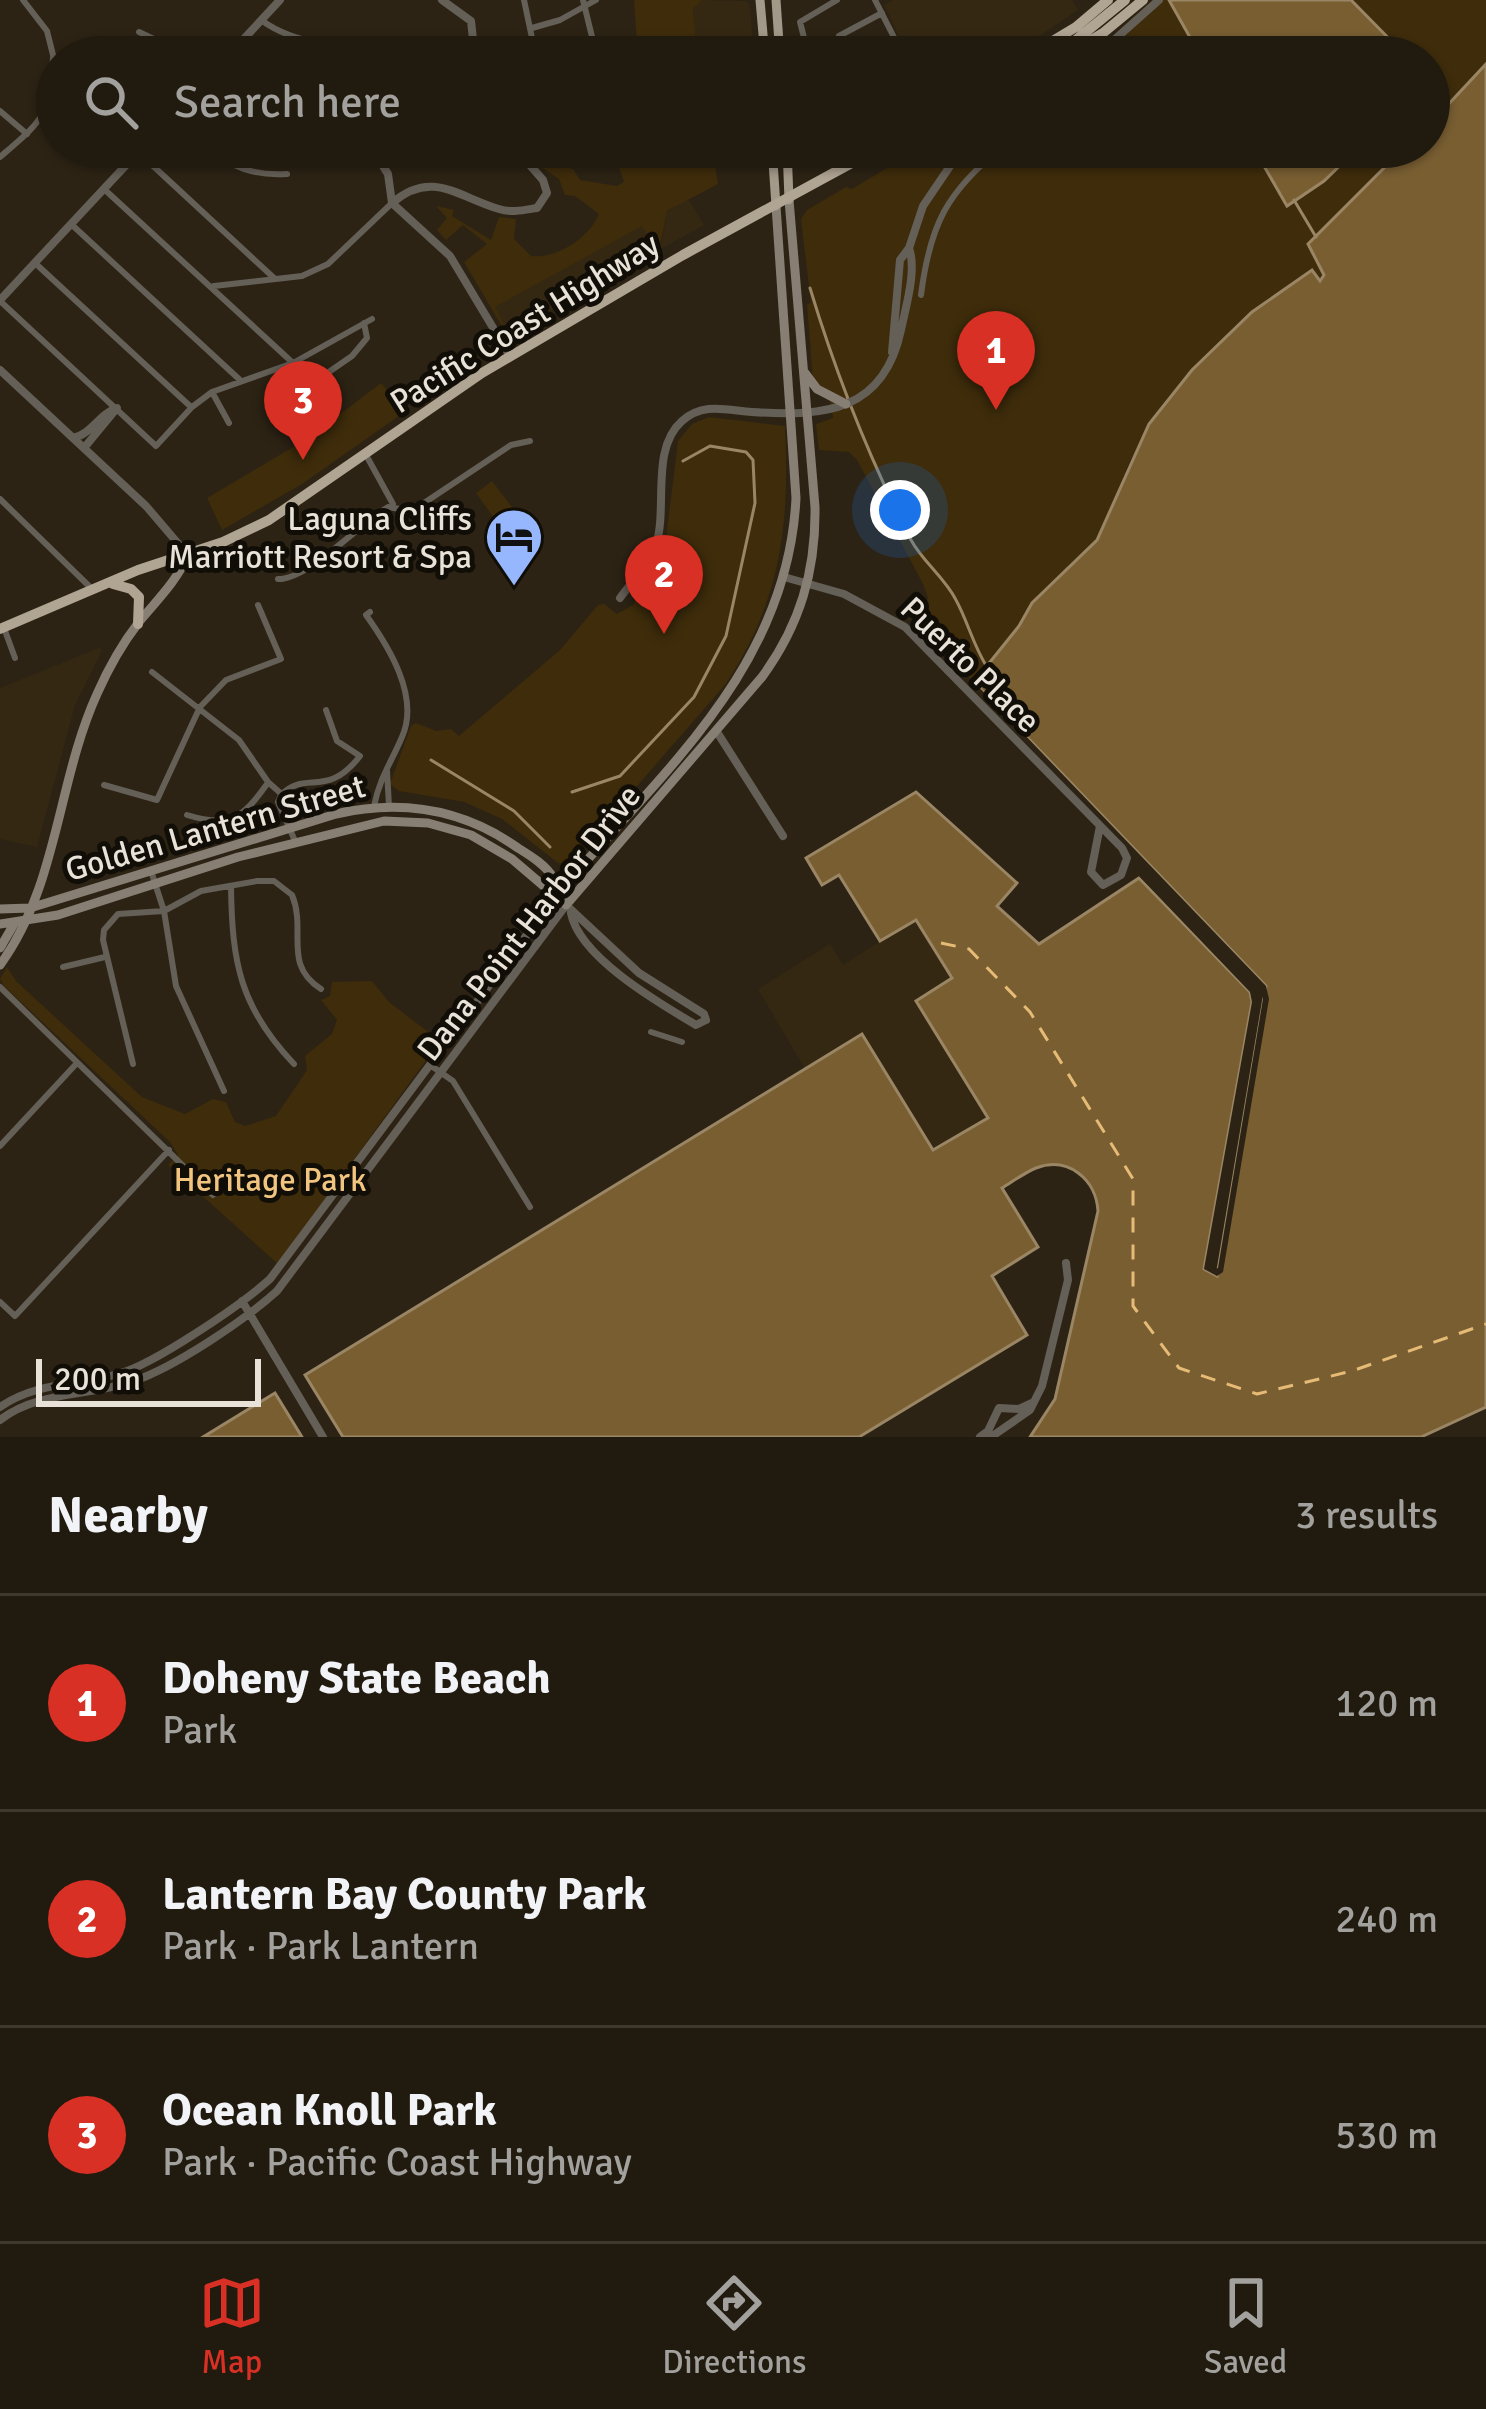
<!DOCTYPE html>
<meta charset="utf-8">
<style>
:root{--surface:#211a0f;--page:#292318;--text:#f1f3f6;--muted:#a2a19e;--line:#3e382f;--accent:#d93025}
body{margin:0;font-family:Signika,sans-serif;background:var(--page);color:var(--text)}
.scale{position:absolute;left:36px;bottom:30px;width:225px;box-sizing:border-box;padding-left:12px;border:6px solid #e8e2d8;border-top:0;font-size:33px;line-height:42px;white-space:nowrap;color:#e8e2d8;-webkit-text-stroke:9px #110d07;paint-order:stroke}
.you{position:absolute;left:900px;top:510px;width:42px;height:42px;margin:-30px;border:9px solid #fff;border-radius:50%;background:#1a73e8;box-shadow:0 0 0 18px #1a73e833}
.badge{display:grid;place-items:center;width:78px;height:78px;border-radius:50%;background:var(--accent);color:#fff;font-size:39px;font-weight:700}
.pin{position:absolute;translate:-50% -99px;filter:drop-shadow(0 3px 6px #0008)}
.pin::after{content:'';position:absolute;top:63px;width:42px;height:36px;background:inherit;clip-path:polygon(0 0,100% 0,50% 100%)}
.list{margin:0;padding:0;list-style:none}
h2{display:flex;justify-content:space-between;align-items:center;height:156px;margin:0;padding:0 48px;font-size:51px}
h2 small{font-size:39px;font-weight:400;color:var(--muted)}
.list li{display:grid;grid-template-columns:78px 1fr auto;gap:36px;align-items:center;box-sizing:border-box;height:216px;padding:0 48px;border-top:3px solid var(--line)}
.list b{display:block;font-size:45px;white-space:nowrap}
.list p{margin:0;font-size:39px;white-space:nowrap;color:var(--muted)}
.list em{font-size:39px;font-style:normal;color:var(--muted)}
.icon{flex:none;width:66px;height:66px;fill:none;stroke:currentColor;stroke-width:2;stroke-linecap:round;stroke-linejoin:round}
.map{position:relative;flex:none;width:1486px;height:1437px;overflow:hidden}
.search{position:absolute;background:var(--surface);box-shadow:0 3px 9px #0004;left:36px;right:36px;top:36px;height:132px;display:flex;align-items:center;gap:30px;box-sizing:border-box;padding:0 42px;border-radius:66px;color:var(--muted);font-size:45px}
.sheet{height:804px;background:var(--surface)}
nav{display:flex;justify-content:space-around;align-items:center;box-sizing:border-box;height:168px;border-top:3px solid var(--line);background:var(--surface);font-size:33px;color:var(--muted)}
nav a{display:grid;justify-items:center;gap:6px}
nav .on{color:var(--accent)}
.map>svg:first-child{display:block}
.built{fill:#352812}
.green{fill:#3e2c0b}
.water{fill:#795e32;stroke:#9a8664;stroke-width:3}
.pier{fill:#2c2314}
.lines{fill:none;stroke-linecap:round;stroke-linejoin:round}
.stream{stroke:#9a8664;stroke-width:3}
.ferry{stroke:#e6bb76;stroke-width:3;stroke-dasharray:15 12;stroke-linecap:butt}
.minor{stroke:#645f57;stroke-width:6}
.tertiary{stroke:#645f57;stroke-width:8}
.secondary{stroke:#877f73;stroke-width:9}
.primary{stroke:#a39989;stroke-width:9}
.trunk{stroke:#b0a493;stroke-width:10}
.labels{text-anchor:middle;stroke-width:10;stroke-linejoin:round;paint-order:stroke}
.street-label{font-size:33px;fill:#e8e2d8;stroke:#110d07}
.poi-label{font-size:33px;fill:#e8e2d8;stroke:#110d07;text-anchor:end}
.park-label{font-size:33px;fill:#f1c57f;stroke:#110d07}
</style>
<div class="map">
<svg width="1486" height="1437" viewBox="0 0 1486 1437">
<rect width="100%" height="100%" fill="#2c2314"/>
<path class="built" d="M702,0L746,1L750,6L754,57H697L693,9Z
M893,0H1072L1078,10L1008,57H909L884,5Z
M688,199L704,225L511,332L503,328L492,308L643,225L655,247L661,245L667,212Z
M99,648L102,651L75,705L37,847L0,839V688Z
M915,919L953,978L917,1001L988,1118L934,1151L863,1035L805,1069L758,989L830,944L843,965Z"/>
<path class="green" d="M634,0H702L693,9L697,57H638Z
M1152,0H1486V64L1429,125V57H1078L1106,42Z
M621,147H712L718,184L667,211L659,251L551,309V302L558,298L565,301L656,250L642,226L495,307L504,325L508,323L513,331L503,328L464,262L487,244L463,225L446,240L437,230L447,218L436,206L454,210L452,216L491,240L499,217L516,219L514,239L531,256C557,259 589,238 599,214L575,196L565,195L559,179L538,165L536,159L553,158L556,165L573,169L580,180L617,186L624,182L619,167Z
M922,147H1405L1309,244L1324,275L1226,336L1192,370L1167,401L1130,461L1097,540L1032,603L1019,626L974,682L913,624L928,598L923,584L857,460L849,452L819,450L816,424L833,418L829,395L813,381L807,304L811,303L801,219L807,210L846,187L852,189Z
M381,383L406,411L302,484L222,530L207,498L310,437Z
M709,417L785,426C790,525 781,601 725,685L570,863H558L502,819L464,802L399,791L390,784L411,726L416,723L436,731L451,729L459,736L560,650L598,605L604,604L617,614L633,605L665,546L678,441L692,424Z
M492,481L515,511L514,518L499,525L476,493Z
M7,967L16,981L142,1097L185,1114L213,1099L226,1102L235,1122L245,1126L276,1116L307,1070L305,1056L332,1034L337,1020L321,1000L330,996L332,982L372,981L389,1002L440,1041L278,1264L168,1165L178,1155L170,1142L4,986L0,979Z"/>
<path class="water" d="M1169,0H1351L1407,57H1201Z
M1486,64V1407L1421,1437H1030L1055,1399L1098,1211C1096,1179 1068,1156 1036,1168C1024,1173 1012,1182 1002,1188L1038,1247L992,1276L1027,1335L859,1437H343L305,1375L862,1034L933,1150L988,1118L916,1001L952,978L916,920L880,941L839,875L822,885L806,858L916,792L1017,883L997,906L1039,944L1139,878L1250,992L1252,1002L1204,1269L1217,1276L1266,986L974,682L1019,626L1032,603L1097,540L1149,424L1192,370L1252,312L1312,270L1320,281L1324,275L1308,244L1405,147H1429V125Z
M1253,147H1359L1324,181L1287,206Z
M275,1393L302,1437H203Z"/>
<path class="pier" d="M970,678L1266,986L1269,999L1223,1272L1217,1276L1204,1269L1252,1002L1250,992L1136,873L1150,877L1254,988L1258,1001L1213,1270L1218,1268L1263,999L1260,989L968,683Z"/>
<g class="lines">
<path class="stream" d="M1294,200L1316,237
M810,288C836,374 870,460 911,540C923,562 945,578 956,600C968,622 973,645 987,667
M431,760L514,811L550,847
M572,792L620,776L694,697L726,636L755,503L753,460L746,452L710,446L683,461"/>
<path class="ferry" d="M941,943L969,949L1030,1012L1133,1179V1306L1179,1368L1257,1394L1352,1371L1486,1324"/>
<path class="minor" d="M23,0L47,31L54,59
M524,0L536,57
M583,0L597,57
M875,0L904,57
M261,20C296,45 321,38 355,57
M532,28L560,20L596,0
M139,32L192,57
M839,36L882,13
M809,57L800,22L837,0
M1146,57L1149,55
M0,111L27,134
M207,147C232,168 255,176 287,174
M138,152L274,278
M0,157C44,119 49,117 53,58
M569,158L570,147
M104,189L293,363
M71,224L240,380
M35,263L191,407
M214,286L302,276L328,264L392,203
M921,295C930,224 947,192 1002,147
M0,301L156,446L192,407L212,392L293,363L372,319
M212,392L229,423
M294,396L352,356L367,338L364,323
M366,455L393,504
M0,499L92,589
M278,579C309,579 358,525 388,507L412,511L511,445L530,441
M370,612L366,615C389,647 420,697 402,737C391,763 380,777 374,806
M4,628L15,658
M152,672L239,740L268,782L286,798L292,815L291,828
M387,771L389,806
M104,785L157,800L200,707L226,680L281,659L258,605
M281,795C306,769 326,800 360,756L337,741L326,710
M281,795L278,802L295,841
M187,815C230,828 242,819 267,784
M151,871L164,911L176,986L224,1091
M231,886C232,963 240,1007 294,1064
M63,967L105,957
M0,987L213,1195
M651,1032L682,1042
M133,1064L103,940L104,930L118,914L164,911L201,891L257,881H274L292,895C307,931 282,964 321,989
M430,1065L453,1081L530,1207
M0,1146L77,1063
M0,1302L15,1316L169,1150"/>
<path class="tertiary" d="M442,0L471,21L475,57
M227,57L280,0
M1095,57L1159,0
M371,147L388,174L392,203L450,256L510,356
M991,156L994,147
M392,203C432,169 458,197 499,209C512,213 524,210 537,208L547,193L543,180L514,147
M0,300L143,147
M892,352L900,260L909,248L923,206L963,147
M0,370L146,506L187,554
M73,438C92,434 99,414 117,408L84,448
M784,577L844,594L905,627L1122,848L1127,858L1121,875L1103,885L1091,872L1100,826
M620,598C633,580 648,566 656,545C668,508 650,449 682,421C703,402 726,410 752,412C826,417 884,411 901,330C906,306 917,270 909,248
M717,732L783,836
M571,913C579,957 659,1003 696,1025L706,1020
M242,1301L323,1437
M0,1407C36,1382 78,1385 118,1374C153,1365 241,1305 270,1279L559,892
M0,1420C39,1390 89,1397 134,1381C175,1367 245,1320 277,1291L566,905L639,973L704,1014L706,1020
M980,1437L988,1431L999,1408L1019,1409L1032,1403
M991,1437L1030,1410L1042,1386L1068,1280L1066,1263"/>
<path class="secondary" d="M805,373L817,389L846,404
M559,892C662,772 788,667 796,498L776,206
M0,909L30,908L336,814C402,799 463,809 518,848C531,856 547,866 554,879C559,887 561,897 566,905L762,677C800,625 816,571 815,507L789,200
M0,924L58,915L238,857L384,821L428,823L471,835L512,859L546,888L559,892
M0,948L14,924
M0,965C58,886 57,782 97,694C108,669 122,644 139,622C158,599 176,582 188,555"/>
<path class="primary" d="M760,0L765,57
M776,0L780,57
M772,147L776,206
M787,147L789,200"/>
<path class="trunk" d="M1026,57L1076,27L1108,0
M1055,57L1125,0
M1063,57L1103,33L1143,0
M113,584L131,589L139,597L138,624
M0,629L138,570L223,542L269,520L482,373L683,255L881,147"/>
</g>
<defs>
<symbol id="hotel-pin" viewBox="-11 -11 22 30"><path d="M0 17L-7.5 6A9.5 9.5 0 1 1 7.5 6Z" fill="#96b6fd" stroke="#110d07"/><path d="M-6-4.5h1.5V1H6V5H4.5V3h-9V5H-6ZM-4 0a1.8 1.8 0 1 1 3.6 0ZM.5 0V-2.5h3Q6-2.5 6 0Z" fill="#111"/></symbol>
</defs>
<g fill-rule="evenodd">
<use href="#hotel-pin" x="481" y="504" width="66" height="90"/>
</g>
<g class="labels">
<g class="street-label">
<text transform="translate(524 322) rotate(-32)" y="12">Pacific Coast Highway</text>
<text transform="translate(971 664) rotate(44)" y="12">Puerto Place</text>
<text transform="translate(215 827) rotate(-16)" y="12">Golden Lantern Street</text>
<text transform="translate(528 922) rotate(-52)" y="12">Dana Point Harbor Drive</text>
</g>
<g class="poi-label">
<text x="472" y="530">Laguna Cliffs<tspan x="472" dy="38">Marriott Resort &amp; Spa</tspan></text>
</g>
<g class="park-label">
<text x="270" y="1191">Heritage Park</text>
</g>
</g>
</svg>
<div class="scale">200 m</div>
<div class="you"></div>
<div class="pin badge" style="left:996px;top:410px">1</div>
<div class="pin badge" style="left:664px;top:634px">2</div>
<div class="pin badge" style="left:303px;top:460px">3</div>
<div class="search"><svg class="icon" aria-label="search" viewBox="0 0 24 24"><circle cx="10" cy="10" r="6"/><path d="M15 15l6 6"/></svg>Search here</div>
</div>
<section class="sheet">
<h2>Nearby<small>3 results</small></h2>
<ul class="list">
<li><span class="badge">1</span><div><b>Doheny State Beach</b><p>Park</p></div><em>120 m</em></li>
<li><span class="badge">2</span><div><b>Lantern Bay County Park</b><p>Park · Park Lantern</p></div><em>240 m</em></li>
<li><span class="badge">3</span><div><b>Ocean Knoll Park</b><p>Park · Pacific Coast Highway</p></div><em>530 m</em></li>
</ul>
</section>
<nav>
<a class="on"><svg class="icon" aria-label="map" viewBox="0 0 24 24"><path d="M3 6l6-2 6 2 6-2v14l-6 2-6-2-6 2zM9 4v14M15 6v14"/></svg>Map</a>
<a><svg class="icon" aria-label="directions" viewBox="0 0 24 24"><path d="M12 3l9 9-9 9-9-9zM9 14v-3h6M13 9l2 2-2 2"/></svg>Directions</a>
<a><svg class="icon" aria-label="saved" viewBox="0 0 24 24"><path d="M7 4h10v16l-5-4-5 4z"/></svg>Saved</a>
</nav>
